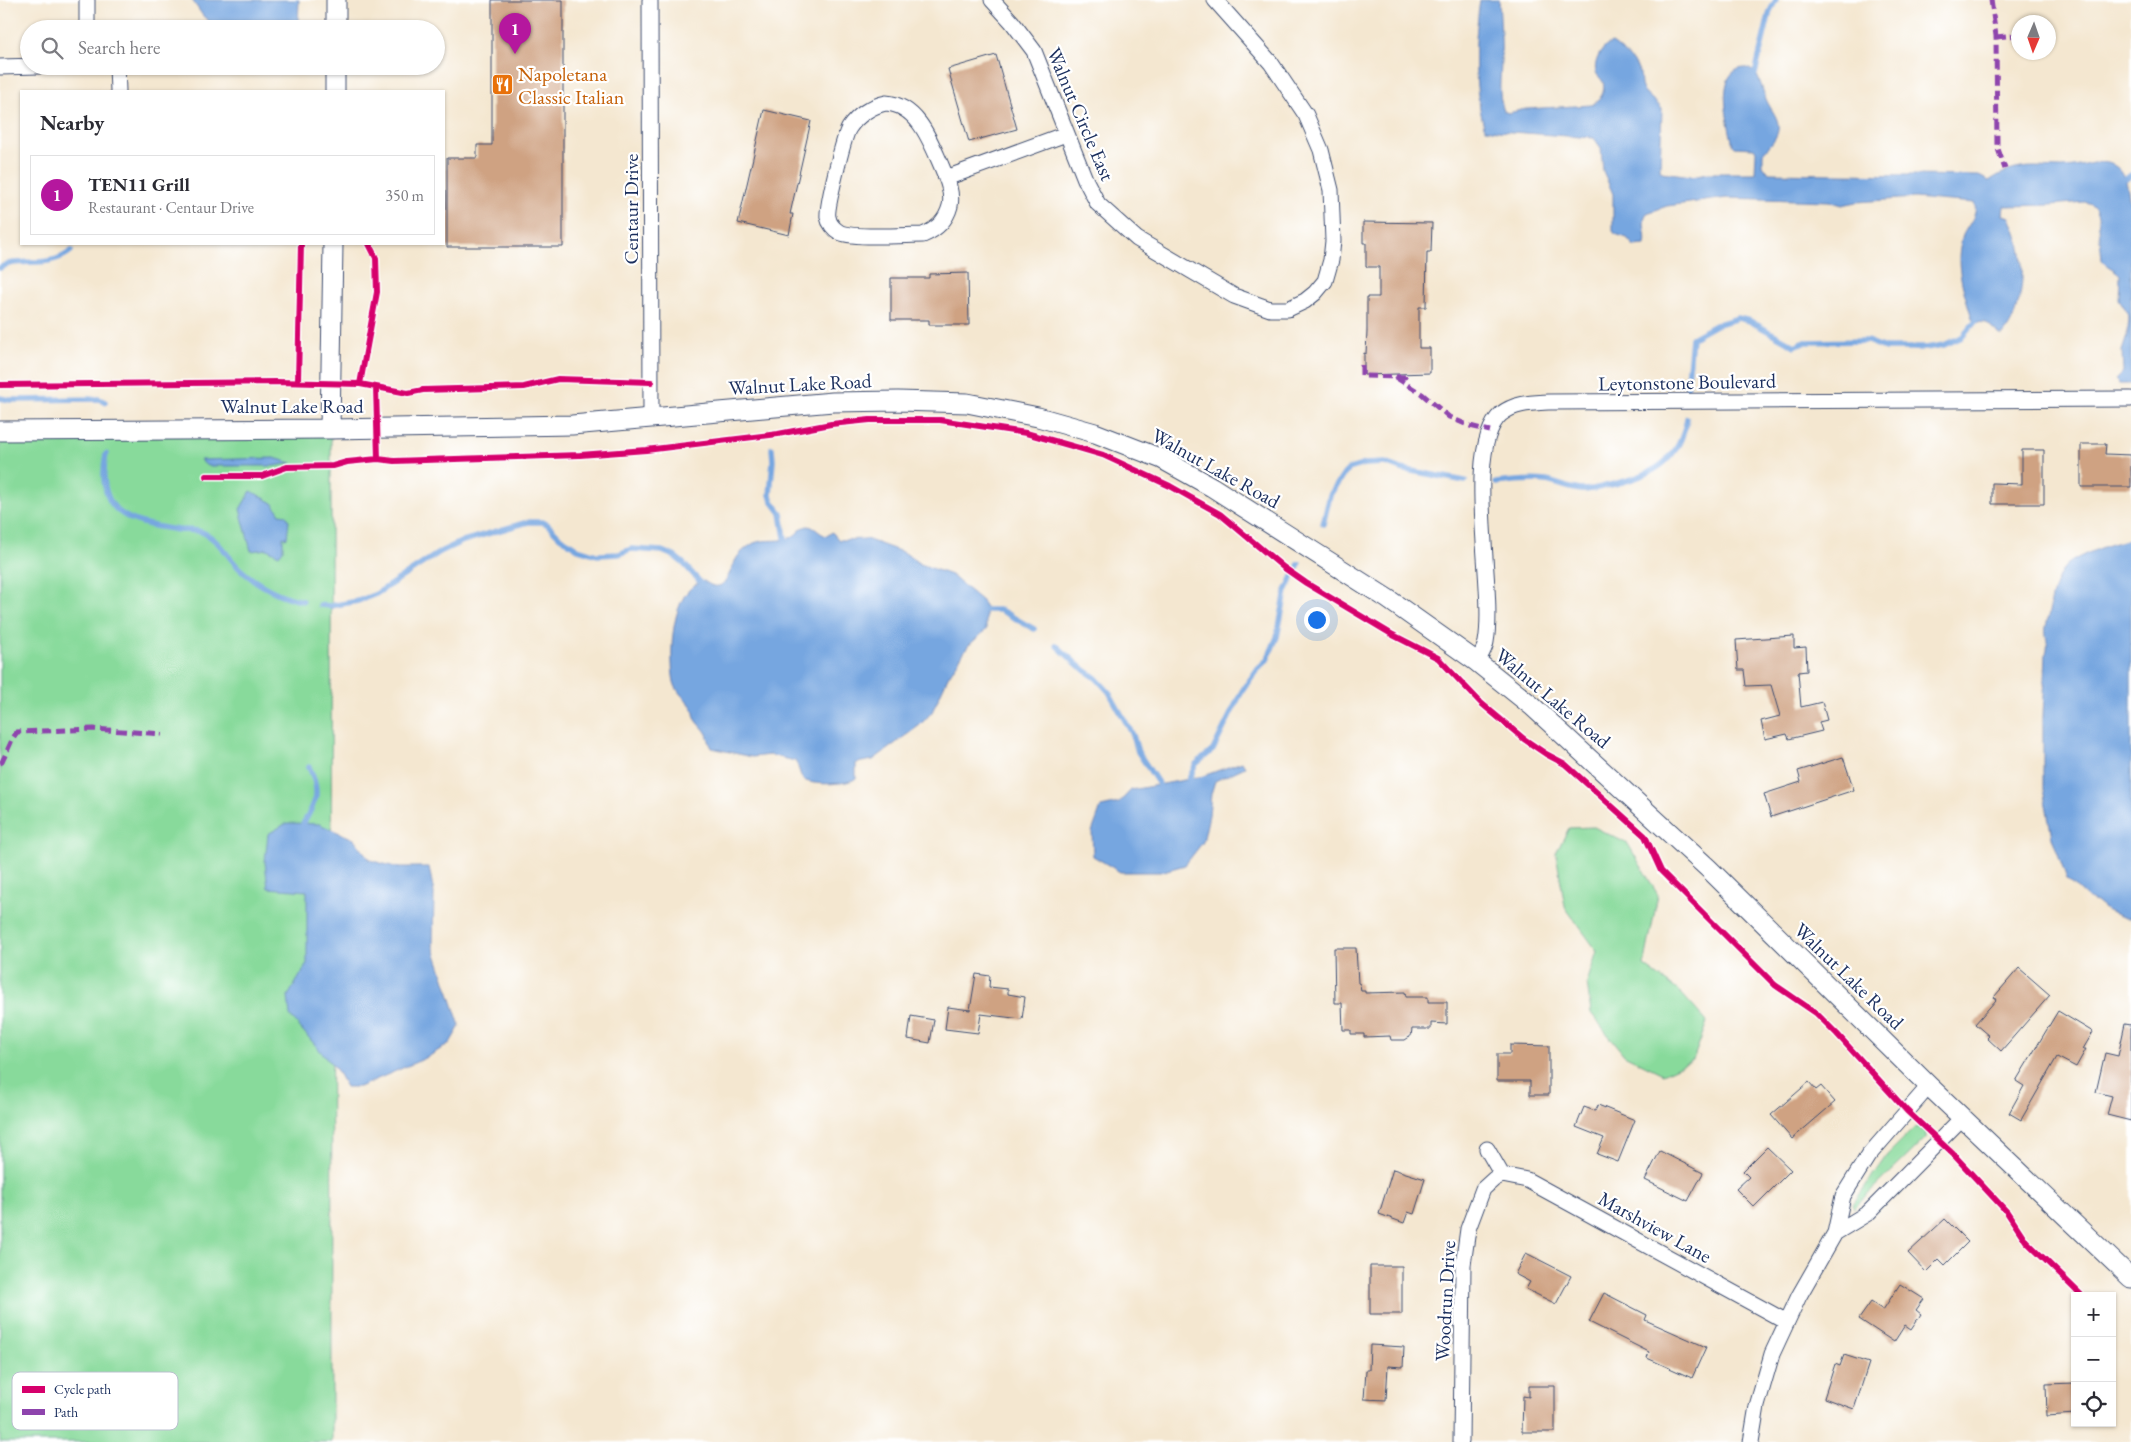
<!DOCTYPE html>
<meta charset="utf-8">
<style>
:root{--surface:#fff;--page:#f2f2f3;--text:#2b2b33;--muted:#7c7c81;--line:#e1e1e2;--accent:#b5179e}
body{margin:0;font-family:"EB Garamond",serif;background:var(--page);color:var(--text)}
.controls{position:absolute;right:15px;bottom:15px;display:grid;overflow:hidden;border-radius:0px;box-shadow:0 1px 4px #0004}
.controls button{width:45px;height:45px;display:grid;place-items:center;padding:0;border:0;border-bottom:1px solid var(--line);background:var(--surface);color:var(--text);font:25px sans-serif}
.compass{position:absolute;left:2011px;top:15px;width:45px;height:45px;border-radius:50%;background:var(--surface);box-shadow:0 1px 4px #0004;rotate:182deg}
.you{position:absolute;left:1316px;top:619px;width:18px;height:18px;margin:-12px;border:4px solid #fff;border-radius:50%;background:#1a73e8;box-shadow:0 0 0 8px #1a73e833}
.badge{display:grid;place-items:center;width:32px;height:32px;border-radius:50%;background:var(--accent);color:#fff;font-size:16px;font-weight:700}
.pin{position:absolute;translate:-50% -41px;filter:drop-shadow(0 1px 2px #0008)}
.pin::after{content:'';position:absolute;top:26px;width:18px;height:15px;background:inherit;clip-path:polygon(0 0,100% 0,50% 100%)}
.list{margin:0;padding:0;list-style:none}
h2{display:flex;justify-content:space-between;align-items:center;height:65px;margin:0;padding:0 20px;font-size:21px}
h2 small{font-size:16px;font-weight:400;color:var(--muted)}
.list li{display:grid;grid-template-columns:32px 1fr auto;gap:15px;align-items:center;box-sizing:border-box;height:80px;margin:0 10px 10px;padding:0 10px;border:1px solid var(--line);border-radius:0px}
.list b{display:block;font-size:19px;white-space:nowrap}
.list p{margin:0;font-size:16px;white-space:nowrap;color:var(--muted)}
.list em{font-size:16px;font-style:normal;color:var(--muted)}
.icon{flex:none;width:28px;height:28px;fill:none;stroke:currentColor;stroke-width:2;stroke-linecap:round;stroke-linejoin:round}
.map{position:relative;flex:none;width:2131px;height:1442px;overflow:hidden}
.search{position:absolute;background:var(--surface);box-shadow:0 1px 4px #0004;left:20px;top:20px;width:425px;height:55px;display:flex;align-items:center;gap:12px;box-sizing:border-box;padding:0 18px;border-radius:28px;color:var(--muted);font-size:19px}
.panel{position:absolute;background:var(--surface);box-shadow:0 1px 4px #0004;left:20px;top:90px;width:425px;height:155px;border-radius:0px}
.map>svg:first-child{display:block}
.green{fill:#88da9b;stroke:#52847c}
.water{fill:#76a6e0;stroke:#486a9f}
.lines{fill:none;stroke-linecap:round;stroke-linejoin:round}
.stream{stroke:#76a6e0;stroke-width:5.5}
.building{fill:#cfa282}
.minor-casing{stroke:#3c4b6f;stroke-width:17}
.tertiary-casing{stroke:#3c4b6f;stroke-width:21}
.minor{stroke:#fff;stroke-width:15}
.tertiary{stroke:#fff;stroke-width:19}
.quiet{stroke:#8e44ad;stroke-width:5;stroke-dasharray:10 5;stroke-linecap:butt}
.cycleway-casing{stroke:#fff;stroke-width:9}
.cycleway{stroke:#d6006c;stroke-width:6}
.labels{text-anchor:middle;stroke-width:4.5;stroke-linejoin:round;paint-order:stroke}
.food-label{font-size:20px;fill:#c56008;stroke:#fff;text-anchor:start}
.street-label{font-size:20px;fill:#1b2f5e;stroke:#fff}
.key{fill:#fff;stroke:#bbc1cf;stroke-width:1}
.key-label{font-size:14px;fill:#1b2f5e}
</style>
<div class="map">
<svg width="2131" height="1442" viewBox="0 0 2131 1442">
<rect width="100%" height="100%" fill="#fff"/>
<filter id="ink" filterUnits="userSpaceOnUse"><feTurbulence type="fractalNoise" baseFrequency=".02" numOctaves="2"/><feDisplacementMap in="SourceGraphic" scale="10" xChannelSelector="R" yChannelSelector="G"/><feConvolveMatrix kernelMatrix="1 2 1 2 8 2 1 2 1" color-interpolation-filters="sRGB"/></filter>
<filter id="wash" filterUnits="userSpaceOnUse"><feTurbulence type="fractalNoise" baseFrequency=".0096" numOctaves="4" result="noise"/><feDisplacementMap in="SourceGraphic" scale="20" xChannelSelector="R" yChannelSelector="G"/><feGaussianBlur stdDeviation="1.12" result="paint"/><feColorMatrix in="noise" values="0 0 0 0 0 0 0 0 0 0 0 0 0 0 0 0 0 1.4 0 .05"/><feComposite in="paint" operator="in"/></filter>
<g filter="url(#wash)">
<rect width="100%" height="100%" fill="#f4e7d0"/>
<path class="green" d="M331,428L332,1442H0V431Z
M1594,827L1628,844L1658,895L1644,966L1680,992L1707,1022L1693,1060L1663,1074L1624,1055L1591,1013L1587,983L1597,951L1565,907L1556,853L1569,828Z
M1919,1127L1926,1132V1138L1854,1208L1853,1204L1887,1155L1914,1128Z"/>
<path class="water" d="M192,0H299L298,24L295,29H218L203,16Z
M1480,0H1499C1500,20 1502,40 1501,60C1501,78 1497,94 1504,111L1508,113L1526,109L1592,105C1600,100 1606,92 1603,82C1601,78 1597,76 1596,72C1593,62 1602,46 1612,43C1619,47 1636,63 1639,71C1642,77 1639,84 1643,90C1649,98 1657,102 1662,109L1660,169L1662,172L1692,176L1708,173H1755L1756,151L1754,148L1735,147L1733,145C1729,127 1717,83 1735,71C1739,68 1746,67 1750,69C1760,74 1762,90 1766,99C1771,111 1782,120 1777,134C1774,142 1768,147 1763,153V165L1769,173L1979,176L1989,181C1999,174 2009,170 2021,168C2039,165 2056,170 2074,167C2088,165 2102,158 2115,166C2129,175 2127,193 2131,207V384H2119L2115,380L2123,372L2122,351L2127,336L2129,318L2128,313L2119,299L2120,275C2114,268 2106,267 2102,260L2098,216L2095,208L2091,204L2085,202L2050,205L2004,206L2003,215L2010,217C2013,225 2017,234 2019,243C2026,272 2022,311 2003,335H2000L1987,323L1975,322L1972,318C1964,291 1954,266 1962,238C1965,227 1980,215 1974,203L1914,198L1857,202L1842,205L1829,201L1727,198L1667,206L1647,213C1640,221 1648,235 1645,245L1634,246L1627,238L1615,234L1613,230V194L1603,171L1601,148L1594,138L1498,131L1486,129L1484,126C1473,86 1474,41 1480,0Z
M274,458L292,463L274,466H207L200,460Z
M251,491L273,503L280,514L286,515L289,521L287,538L283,537V550L279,555L267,549L251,551L240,509Z
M808,526C816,527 819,534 827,536L832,532L839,540L866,539L905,553L920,564L951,575L982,601L986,607V630L968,646L948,677L932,712L920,725L873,760L856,763V778C850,785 809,786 803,779C799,774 799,766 795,761L770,755L752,757L712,748C709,743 709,739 707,734C704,728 698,724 695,718C694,715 694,710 692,707C686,698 677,694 674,682C669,657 670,588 704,581C728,599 729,566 739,555C742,551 750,545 754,543C766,538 781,543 792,537C799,533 800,527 808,526Z
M2131,539V918H2125L2107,911L2096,902L2088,899L2067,879L2052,837L2043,789V717L2046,653C2050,642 2044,637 2046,627C2050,608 2053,584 2064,568C2071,557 2118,541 2131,539Z
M1242,762L1245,767L1215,781L1211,794L1209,815L1203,842L1185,865L1160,872H1120L1093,856L1092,832L1101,807L1119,803L1131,790L1200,777Z
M287,823L319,824L354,839L370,860L395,867H429L434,893L433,945L460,1026L450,1043L428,1057L359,1087H346L336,1069L290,1016L288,996L307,964V891L268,888L265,862L268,834Z"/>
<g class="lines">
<path class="stream" d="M1755,74L1770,11L1776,0
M2126,179L2131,175
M0,268C15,256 49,270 71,251
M1687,390L1692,338L1715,325L1738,318L1750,321L1795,346L1803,342L1867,341L1885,348H1926L1944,345L1962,337L1975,322
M0,398L10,400L99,399L105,402
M772,448L773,461L770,495L772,501L781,513L785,538
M106,454C95,513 127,523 178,530C186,531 197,529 204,533C219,540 228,557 239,568C256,584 280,597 303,601
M1496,483C1513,481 1529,479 1546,481C1558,483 1571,490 1583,490C1593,490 1604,486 1614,484C1653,475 1680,461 1687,418
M1323,524L1330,495L1344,474L1349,469L1365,464L1385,463L1401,469L1465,481
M320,605L330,606L358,601L376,594L440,552L463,541L528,522H542L547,524L560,537L578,549L597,555L619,554L631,549L662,551L674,556L683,563L700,582
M986,610H1000L1034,629
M1056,645L1079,666L1096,678L1109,692L1133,735L1138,752L1160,786
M1189,779L1196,764L1213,750L1242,691L1258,668L1267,660L1277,637L1286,591L1299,564
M303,824C317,801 321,792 309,767"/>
</g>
<g id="blocks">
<path class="building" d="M492,0H563V247H447V158H477V145H492Z
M996,55L1017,129L969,142L948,69Z
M764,110L811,121L790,214H793L789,235L738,223Z
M1363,222L1432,223L1431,252H1427L1426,307H1419V348H1430V373L1364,375V353L1366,354L1367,332V297H1379V267H1366V243H1363Z
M968,273L969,325H929V320H891V278H929V274Z
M2081,444H2106L2105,454L2131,455V487H2081Z
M2022,450H2044V504H1992V483L2022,484Z
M1794,636V648L1806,647L1807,671L1798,672L1801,707L1822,702L1827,720L1819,722L1822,731L1789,739L1787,734L1765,739L1761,721L1780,716L1771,685L1746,686L1744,670H1738L1736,640Z
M1843,757L1854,790L1771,817L1764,794L1801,782L1798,771Z
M1334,948H1356L1358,983L1360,984L1361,991H1365V993L1405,992L1406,997H1428V1002H1447V1024L1431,1023V1029H1412L1411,1036L1405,1040H1391L1390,1036L1364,1037V1034H1351V1030H1343L1342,1003H1335Z
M2019,968L2050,995L2001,1051L1987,1038L1989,1036L1975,1024L1996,1000L1994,997Z
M976,974L990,976L989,987L1008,989V994L1025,997L1022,1019L981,1014L978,1033L945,1029L948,1007L970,1010Z
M2058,1011L2093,1032L2083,1049H2086L2076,1067L2057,1057L2021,1120L2009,1113L2024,1086L2016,1081Z
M911,1016L934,1020L930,1043L908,1039Z
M2125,1024L2131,1025V1121L2107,1115L2112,1096L2096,1092L2105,1053L2118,1056Z
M1510,1045L1549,1046V1095H1530V1081H1497V1054H1510Z
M1809,1082L1816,1090L1821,1086L1835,1102L1792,1139L1771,1115Z
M1598,1105L1635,1120L1618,1162L1597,1154L1604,1138L1576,1127L1584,1107L1595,1111Z
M1767,1147L1791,1170L1754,1207L1736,1189L1749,1177L1743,1171Z
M1660,1151L1703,1173L1688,1201L1645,1180Z
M1393,1169L1425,1179L1414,1214L1408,1212L1404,1223L1379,1214Z
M1945,1219L1968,1242L1945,1265L1939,1259L1926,1272L1908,1253Z
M1526,1253L1571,1276L1556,1304L1526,1289L1530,1282L1515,1274Z
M1370,1266H1402V1314H1370Z
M1900,1284L1924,1299L1916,1310L1921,1314L1911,1329L1905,1325L1894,1342L1859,1319L1871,1302L1883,1310Z
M1604,1293L1647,1315L1645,1320L1706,1347L1692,1378L1647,1358L1649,1352L1589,1322Z
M1370,1345L1404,1347L1403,1367L1388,1366L1386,1400L1364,1399L1366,1370H1369Z
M1844,1355L1869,1363L1854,1409L1824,1398L1835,1364L1840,1366Z
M2075,1383V1414L2047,1416L2046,1384Z
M1529,1386H1555V1432H1522L1523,1396L1529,1397Z"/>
</g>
</g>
<g filter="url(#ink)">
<use href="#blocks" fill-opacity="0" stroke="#3c4b6f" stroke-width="1"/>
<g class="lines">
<defs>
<path id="minor" d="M87,0V29
M650,0L651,418
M992,0L1012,22L1034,51L1085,179L1098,204L1137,239L1234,296L1270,309H1288L1305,301L1315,293L1325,281L1331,260L1333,241L1331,190L1321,150L1306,115L1271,63L1215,0
M117,66L118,91
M0,67L39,66
M886,103C917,105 930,140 941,165C946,177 953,192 950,206C946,221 937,229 923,235C906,235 851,239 839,232C834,229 829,223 828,217C826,208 844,136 849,128C857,116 871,106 886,103Z
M946,178L1066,134
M1477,662C1480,656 1485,649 1486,642C1496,588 1462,449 1501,414C1515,403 1532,403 1548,402L2131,399
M1487,1149L1502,1175
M1502,1175L1527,1180L1787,1322
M1835,1233L1868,1213L1962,1118
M1461,1442L1463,1265L1468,1229L1483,1189L1494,1179L1502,1175
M1751,1442L1757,1406L1772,1354L1799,1296L1835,1233L1843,1196L1868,1156L1929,1086"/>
<path id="tertiary" d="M336,29V0
M335,91V66
M330,429L333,244
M0,431L330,429L572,425L833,402L898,401L967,403L1038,417L1095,433L1162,459L1212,487L1388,599L1477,662L1532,706L1709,869L1929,1086L2131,1278"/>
</defs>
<use href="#minor" class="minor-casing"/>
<use href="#tertiary" class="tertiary-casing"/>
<use href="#minor" class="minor"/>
<use href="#tertiary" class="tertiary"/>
<path class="quiet" d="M1991,0L1996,36L1997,146L2005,169
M1996,37L2018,35
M1362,365V376L1405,377V375
M1395,377L1422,394L1449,417L1470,426L1490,431
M0,763L2,762L13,738L17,732L94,729L162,734"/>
<defs>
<path id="cycleway" d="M369,244L376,258L377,292L360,384L376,387L378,459
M298,382L301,244
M0,385L277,382L360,384
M376,387L408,393L423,390L524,387L558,379L651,382
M206,476H262L287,467L333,466L347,462L378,459L394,461L580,455L646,450L778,434L831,424L870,420H940L1026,433L1079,448L1103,455L1170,486L1220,514L1283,567L1306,583L1393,635L1438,658L1481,703L1524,739L1546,754L1565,764L1645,836L1661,871L1775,985L1816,1013L1837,1034L1907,1111L1953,1154L2007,1212L2026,1241L2082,1296"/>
</defs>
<use href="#cycleway" class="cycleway-casing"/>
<use href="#cycleway" class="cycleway"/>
</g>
</g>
<defs>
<symbol id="restaurant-square" viewBox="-11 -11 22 22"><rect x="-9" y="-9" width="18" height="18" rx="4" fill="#e8710a" stroke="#fff"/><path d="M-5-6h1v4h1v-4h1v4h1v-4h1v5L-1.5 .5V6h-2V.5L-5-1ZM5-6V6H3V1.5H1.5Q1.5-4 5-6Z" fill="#fff"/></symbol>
</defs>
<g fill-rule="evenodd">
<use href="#restaurant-square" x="490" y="72" width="25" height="25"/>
</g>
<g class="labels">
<g class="food-label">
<text x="518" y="81">Napoletana<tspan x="518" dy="23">Classic Italian</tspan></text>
</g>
<g class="street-label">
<text transform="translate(1081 114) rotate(67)" y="7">Walnut Circle East</text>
<text transform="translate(631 209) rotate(-90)" y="7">Centaur Drive</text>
<text transform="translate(1687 382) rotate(-1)" y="7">Leytonstone Boulevard</text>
<text transform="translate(800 384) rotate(-3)" y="7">Walnut Lake Road</text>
<text x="292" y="413">Walnut Lake Road</text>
<text transform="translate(1216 468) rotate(29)" y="7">Walnut Lake Road</text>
<text transform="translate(1553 698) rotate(40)" y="7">Walnut Lake Road</text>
<text transform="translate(1849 976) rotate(44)" y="7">Walnut Lake Road</text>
<text transform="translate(1655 1227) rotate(29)" y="7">Marshview Lane</text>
<text transform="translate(1445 1301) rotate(-87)" y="7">Woodrun Drive</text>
</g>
</g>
<rect x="12" y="1372" width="166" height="58" rx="8" class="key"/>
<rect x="22" y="1386" width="23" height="7" fill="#d6006c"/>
<rect x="22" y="1409" width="23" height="6" fill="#8e44ad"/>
<g class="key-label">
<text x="54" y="1394">Cycle path</text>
<text x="54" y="1417">Path</text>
</g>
</svg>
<div class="controls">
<button>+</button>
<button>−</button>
<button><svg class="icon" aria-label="locate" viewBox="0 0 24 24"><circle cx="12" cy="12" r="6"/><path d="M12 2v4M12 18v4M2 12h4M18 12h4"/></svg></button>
</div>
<svg class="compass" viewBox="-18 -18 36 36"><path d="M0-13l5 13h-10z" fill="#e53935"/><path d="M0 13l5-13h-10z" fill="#7c7c81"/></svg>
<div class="you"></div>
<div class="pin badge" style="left:515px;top:54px">1</div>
<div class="search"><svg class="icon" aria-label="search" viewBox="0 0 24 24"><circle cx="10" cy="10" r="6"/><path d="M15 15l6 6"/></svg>Search here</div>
<section class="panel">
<h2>Nearby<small></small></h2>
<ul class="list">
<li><span class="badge">1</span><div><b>TEN11 Grill</b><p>Restaurant · Centaur Drive</p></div><em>350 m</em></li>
</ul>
</section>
</div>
